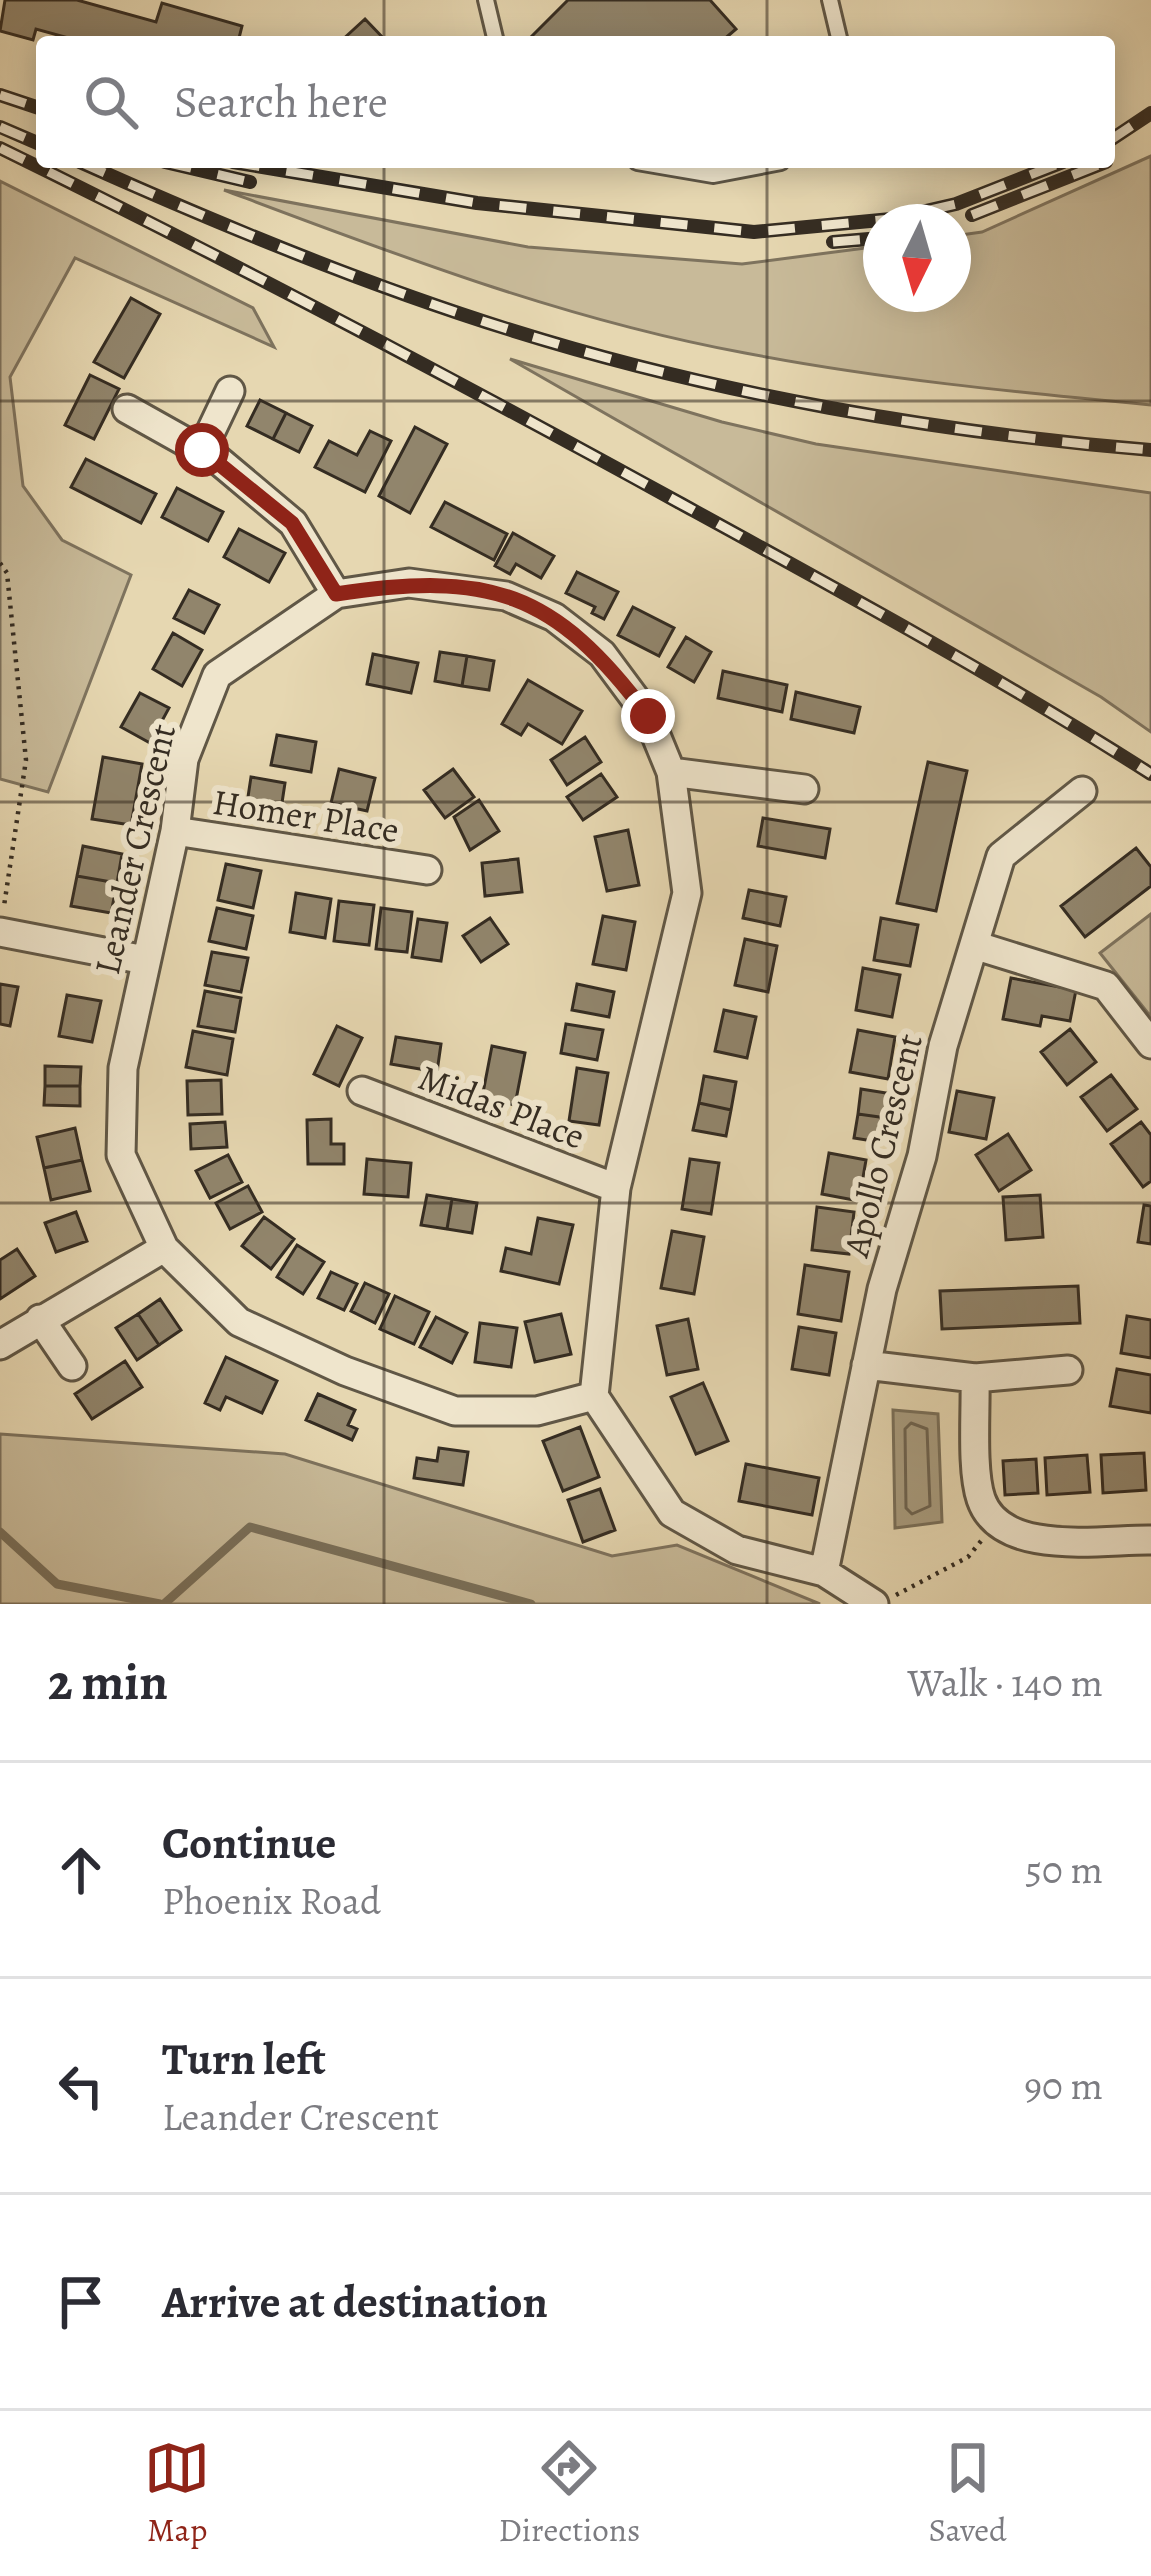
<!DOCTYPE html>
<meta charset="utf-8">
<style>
:root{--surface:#fff;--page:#f2f2f3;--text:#2b2b33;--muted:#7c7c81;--line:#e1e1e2;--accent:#8f2418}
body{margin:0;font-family:Alegreya,serif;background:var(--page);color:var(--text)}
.compass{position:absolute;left:863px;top:204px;width:108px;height:108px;border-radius:50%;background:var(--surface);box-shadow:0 6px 30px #0003;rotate:185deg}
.stop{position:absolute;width:36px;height:36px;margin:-27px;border:9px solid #8f2418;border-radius:50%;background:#fff}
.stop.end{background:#8f2418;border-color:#fff;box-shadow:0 3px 12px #0008}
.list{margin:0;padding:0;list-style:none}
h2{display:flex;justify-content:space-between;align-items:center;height:156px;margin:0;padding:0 48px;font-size:51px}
h2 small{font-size:39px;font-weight:400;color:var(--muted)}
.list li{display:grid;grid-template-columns:78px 1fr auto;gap:36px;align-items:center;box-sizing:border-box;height:216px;padding:0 48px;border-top:3px solid var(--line)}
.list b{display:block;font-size:45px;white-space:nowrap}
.list p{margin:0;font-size:39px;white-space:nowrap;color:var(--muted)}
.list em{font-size:39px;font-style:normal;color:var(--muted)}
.icon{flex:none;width:66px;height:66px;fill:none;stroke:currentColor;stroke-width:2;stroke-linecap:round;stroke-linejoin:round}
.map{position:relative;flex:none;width:1151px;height:1604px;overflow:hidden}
.search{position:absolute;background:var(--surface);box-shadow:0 6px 30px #0003;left:36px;right:36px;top:36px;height:132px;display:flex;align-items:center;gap:30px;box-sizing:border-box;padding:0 42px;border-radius:12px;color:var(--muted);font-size:45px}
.sheet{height:804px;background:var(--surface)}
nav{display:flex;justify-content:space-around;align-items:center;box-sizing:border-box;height:168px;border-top:3px solid var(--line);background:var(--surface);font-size:33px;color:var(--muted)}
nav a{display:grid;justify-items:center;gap:6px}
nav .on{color:var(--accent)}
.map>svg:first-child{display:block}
.green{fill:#c8ba99;stroke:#7e735e;stroke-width:3}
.water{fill:#a99d80;stroke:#7a705a;stroke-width:3}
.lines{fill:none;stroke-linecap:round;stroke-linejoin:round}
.shore{stroke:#6e6451;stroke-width:3}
.stream{stroke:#7a705a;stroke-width:9}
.building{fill:#91856c;stroke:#342c22;stroke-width:3}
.service-casing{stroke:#605746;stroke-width:20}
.minor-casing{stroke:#605746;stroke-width:33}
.path{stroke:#342c22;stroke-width:4.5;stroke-dasharray:3 6;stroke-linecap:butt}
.service{stroke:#efe5cc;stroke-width:14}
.minor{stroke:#efe5cc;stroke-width:27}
.rail-casing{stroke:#342c22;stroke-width:14}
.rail{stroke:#efe5cc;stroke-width:9;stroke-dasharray:27;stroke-linecap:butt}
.route{stroke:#8f2418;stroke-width:15}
.grid{fill:none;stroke:#342c22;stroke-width:3;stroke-opacity:0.55}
.labels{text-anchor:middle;stroke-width:12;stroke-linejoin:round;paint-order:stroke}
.street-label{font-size:36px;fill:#342c22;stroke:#efe5cc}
</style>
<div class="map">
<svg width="1151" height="1604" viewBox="0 0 1151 1604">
<rect width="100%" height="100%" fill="#e6d7b1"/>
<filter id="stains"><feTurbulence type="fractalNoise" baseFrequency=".00167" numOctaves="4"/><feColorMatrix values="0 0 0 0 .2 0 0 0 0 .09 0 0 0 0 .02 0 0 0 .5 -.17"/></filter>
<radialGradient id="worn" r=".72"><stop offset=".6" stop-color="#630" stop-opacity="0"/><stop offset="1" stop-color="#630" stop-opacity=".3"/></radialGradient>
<path class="green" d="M1151,156V405C1015,392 879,379 745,353C565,320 394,254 224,190L528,247L742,264L881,246V294H953V236L982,232Z
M0,181L253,308L274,347L75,258L10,377L23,486L62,540L131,575L48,792L0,779Z
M510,359L722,422L816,444L1151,493V732L1101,697Z
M1151,914V1017L1100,953Z
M0,1434L285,1454L612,1556L677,1545L820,1604H0Z"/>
<path class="water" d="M893,1410L938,1414L942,1522L895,1528Z"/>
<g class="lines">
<path class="shore" d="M911,1423L927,1429L930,1506L912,1514L906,1508L905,1429Z"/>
<path class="stream" d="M0,1532L57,1584L160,1604
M164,1604L250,1527L531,1604"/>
</g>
<path class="building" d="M5,0H77L156,22L162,3L242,26L238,42H83L36,29L33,40L0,31Z
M568,0H710L736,29L721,42H526Z
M365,19L387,42H340Z
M131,298L160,314L124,378L94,362Z
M90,375L119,389L94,439L65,425Z
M260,400L286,413L273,439L247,426Z
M286,413L312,426L299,452L273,439Z
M415,427L447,444L410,513L379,496Z
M370,431L391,441L365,492L315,467L329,441L357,455Z
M86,459L156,494L141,523L71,487Z
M177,488L223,512L208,541L162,517Z
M445,502L507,534L494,560L431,527Z
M239,529L285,553L269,582L224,557Z
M513,533L554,556L541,578L516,564L510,574L495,566Z
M577,572L618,592L604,619L592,613L595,607L566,593Z
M189,590L219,605L204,633L174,618Z
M633,607L674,628L659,656L618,635Z
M173,633L202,650L182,686L153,669Z
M686,637L711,652L694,682L668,667Z
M440,652L467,656L462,686L435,681Z
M373,654L418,663L411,693L367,684Z
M467,656L494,661L489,690L462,686Z
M723,671L787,685L782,712L718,698Z
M528,680L582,711L562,744L528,724L521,735L502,724Z
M796,692L860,707L854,733L791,719Z
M140,693L169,708L150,743L121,727Z
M277,735L316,742L311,772L271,765Z
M585,737L601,762L567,785L551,760Z
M103,757L142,764L131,825L92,819Z
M928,762L967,771L936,911L897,903Z
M339,769L375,778L367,811L331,803Z
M453,769L474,797L445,818L424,790Z
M601,774L617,797L583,820L567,797Z
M251,777L285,783L280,816L246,810Z
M479,800L499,831L470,850L454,817Z
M763,818L830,829L825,858L758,846Z
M628,830L639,885L607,891L595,837Z
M83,846L122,854L117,883L77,876Z
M1136,848L1151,867V886L1085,937L1061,906Z
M518,859L522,892L485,896L482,863Z
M226,864L261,871L253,908L218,900Z
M77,876L117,883L111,913L71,906Z
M749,890L786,897L780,926L743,918Z
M296,893L331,899L325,938L290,932Z
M339,901L374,905L369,945L334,941Z
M217,908L253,916L246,949L209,941Z
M381,908L412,912L407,952L376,949Z
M603,916L635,922L626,970L593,964Z
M490,918L508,944L481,962L463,936Z
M881,918L918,925L910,966L874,960Z
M418,919L447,923L441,961L412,957Z
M745,939L777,946L768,992L735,985Z
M212,952L248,958L241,992L205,985Z
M863,968L900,975L892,1017L856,1010Z
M1011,978L1076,990L1070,1021L1042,1016L1040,1026L1003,1019Z
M0,984L18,987L10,1026L0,1024Z
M577,984L614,992L609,1017L572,1010Z
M205,991L241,998L235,1032L198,1026Z
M67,995L101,1001L92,1042L59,1036Z
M724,1010L756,1017L747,1058L715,1051Z
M566,1024L603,1030L597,1060L561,1053Z
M337,1026L362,1038L339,1086L314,1074Z
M1070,1029L1096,1062L1067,1085L1041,1052Z
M858,1030L895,1037L888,1079L850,1072Z
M193,1031L233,1039L227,1075L186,1067Z
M396,1037L441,1044L437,1072L391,1064Z
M492,1046L525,1053L515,1105L482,1098Z
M45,1066L81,1067L80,1086H45Z
M577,1068L608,1073L599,1125L569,1121Z
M1111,1075L1137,1109L1107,1131L1081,1097Z
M704,1076L736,1082L731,1110L699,1103Z
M221,1080L222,1114L188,1115L187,1081Z
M45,1086H80V1106L44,1105Z
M861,1089L905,1096L901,1120L858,1114Z
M957,1091L994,1098L986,1139L949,1132Z
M699,1103L731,1110L726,1136L693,1130Z
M858,1114L901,1120L898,1145L854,1138Z
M331,1119V1144H344V1164H308L307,1120Z
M225,1122L227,1147L191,1149L190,1124Z
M1141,1122L1151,1135V1181L1143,1187L1111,1144Z
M75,1128L82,1160L44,1168L37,1137Z
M1008,1134L1031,1170L999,1191L976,1155Z
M829,1153L866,1160L859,1201L822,1194Z
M228,1155L242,1182L210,1198L196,1171Z
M367,1159L411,1163L408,1197L364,1194Z
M690,1159L719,1163L711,1214L682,1209Z
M82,1160L90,1191L51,1200L44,1168Z
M248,1186L262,1212L230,1229L216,1203Z
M427,1195L452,1199L447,1229L421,1225Z
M1040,1195L1043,1237L1006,1240L1003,1197Z
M452,1199L477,1203L472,1233L447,1229Z
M1144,1205L1151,1206V1244L1138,1242Z
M817,1207L854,1212L849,1254L812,1250Z
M76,1212L87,1241L56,1252L45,1223Z
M264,1217L294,1239L271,1269L242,1246Z
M538,1218L573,1225L559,1284L501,1271L506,1248L531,1254Z
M672,1231L704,1237L694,1294L661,1288Z
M297,1245L324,1262L303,1294L277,1277Z
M17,1249L35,1276L0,1299V1260Z
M805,1265L849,1272L841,1321L798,1314Z
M331,1272L357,1284L344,1310L318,1298Z
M365,1283L389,1294L375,1323L351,1311Z
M1078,1286L1080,1323L942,1329L940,1291Z
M395,1296L429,1312L414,1344L380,1329Z
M160,1299L181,1330L159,1345L138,1314Z
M138,1314L159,1345L137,1360L116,1328Z
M561,1314L571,1354L535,1362L525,1322Z
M1127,1316L1151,1320V1358L1121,1353Z
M436,1317L467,1333L452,1363L420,1347Z
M688,1319L698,1369L667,1375L657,1326Z
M480,1323L517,1328L511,1367L475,1362Z
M799,1327L836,1333L829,1375L792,1369Z
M226,1357L277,1381L262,1413L226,1397L220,1410L205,1403Z
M125,1361L142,1387L92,1419L75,1394Z
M1117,1369L1151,1375V1413L1110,1406Z
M703,1383L728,1441L696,1454L671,1397Z
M318,1394L355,1410L348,1425L357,1429L352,1440L306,1420Z
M580,1427L599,1477L563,1491L543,1441Z
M439,1448L468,1452L463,1485L414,1478L417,1458L437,1461Z
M1144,1453L1146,1490L1103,1493L1101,1455Z
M1087,1455L1090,1492L1047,1495L1045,1458Z
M1036,1459L1038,1493L1005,1495L1003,1461Z
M746,1464L819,1478L812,1515L739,1501Z
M600,1489L615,1530L583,1542L568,1500Z"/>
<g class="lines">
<defs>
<path id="service" d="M486,0L496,42
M830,0L840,42
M637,162L713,175L781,162"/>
<path id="minor" d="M127,409L218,460L293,523L336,594
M202,450L230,391
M671,772L804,789
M175,831L427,870
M0,932L145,960
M974,945L1106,986L1151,1044
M362,1091L616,1188
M40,1319L72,1366
M0,1345L164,1248
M866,1365L975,1378C976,1411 971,1470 981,1499C1001,1558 1104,1539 1151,1540
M975,1378L1068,1370
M594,1396L537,1411H455L345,1371L239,1322L164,1248L121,1155L123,1068L175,831L184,759L217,675L336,594L409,583L506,596L554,617L602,654L648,716L671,772L687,893L616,1188L594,1396L672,1513L737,1550L824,1572L874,1604
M824,1572L882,1289L922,1156L943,1046L1001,856L1082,791"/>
</defs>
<use href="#service" class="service-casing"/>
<use href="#minor" class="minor-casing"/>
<path class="path" d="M0,563L7,573L26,760L4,906
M896,1595L968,1557L981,1541"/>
<use href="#service" class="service"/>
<use href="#minor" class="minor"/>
<defs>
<path id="rail" d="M0,95L42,109
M0,127L42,145
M1109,141L1151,113
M0,148C229,260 454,379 678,502C837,589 997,676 1151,774
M80,162C221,225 366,285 514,331C716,394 940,433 1151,450
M165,162L250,182
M233,162L477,203L754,232L891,219L956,204L1063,162
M972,215L1106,162
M833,242L881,238"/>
</defs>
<use href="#rail" class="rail-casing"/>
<use href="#rail" class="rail"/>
</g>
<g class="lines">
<path class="route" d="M202,450L292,523L336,594C489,571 554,590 648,716"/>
</g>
<path class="grid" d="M384,0V42M767,0V42M384,162V1604M767,162V1604M0,401H1151M0,802H1151M0,1203H1151"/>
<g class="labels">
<g class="street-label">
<text transform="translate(306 815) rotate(9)" y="13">Homer Place</text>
<text transform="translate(134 849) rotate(-77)" y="13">Leander Crescent</text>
<text transform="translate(502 1106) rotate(21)" y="13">Midas Place</text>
<text transform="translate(882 1145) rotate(-76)" y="13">Apollo Crescent</text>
</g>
</g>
<rect width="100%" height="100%" filter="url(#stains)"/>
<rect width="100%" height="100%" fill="url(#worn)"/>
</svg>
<svg class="compass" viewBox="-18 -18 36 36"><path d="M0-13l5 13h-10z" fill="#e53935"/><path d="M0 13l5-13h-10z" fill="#7c7c81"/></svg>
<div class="stop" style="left:202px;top:450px"></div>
<div class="stop end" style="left:648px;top:716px"></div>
<div class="search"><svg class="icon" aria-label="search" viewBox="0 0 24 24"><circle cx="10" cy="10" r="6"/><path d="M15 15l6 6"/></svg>Search here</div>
</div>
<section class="sheet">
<h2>2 min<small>Walk · 140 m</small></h2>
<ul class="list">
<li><svg class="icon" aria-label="ahead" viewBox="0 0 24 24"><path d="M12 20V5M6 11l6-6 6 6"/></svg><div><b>Continue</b><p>Phoenix Road</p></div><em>50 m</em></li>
<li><svg class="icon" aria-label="left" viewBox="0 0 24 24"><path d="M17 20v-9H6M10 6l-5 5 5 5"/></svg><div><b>Turn left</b><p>Leander Crescent</p></div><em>90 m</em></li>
<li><svg class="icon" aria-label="arrive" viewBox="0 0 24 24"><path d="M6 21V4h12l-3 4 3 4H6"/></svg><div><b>Arrive at destination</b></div></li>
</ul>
</section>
<nav>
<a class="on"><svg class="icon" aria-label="map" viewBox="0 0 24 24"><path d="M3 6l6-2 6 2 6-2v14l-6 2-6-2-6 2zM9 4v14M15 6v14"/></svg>Map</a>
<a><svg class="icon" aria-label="directions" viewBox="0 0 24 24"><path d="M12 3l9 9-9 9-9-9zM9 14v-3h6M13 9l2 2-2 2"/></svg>Directions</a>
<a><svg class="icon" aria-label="saved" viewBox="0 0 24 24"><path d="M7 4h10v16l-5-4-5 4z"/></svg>Saved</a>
</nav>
